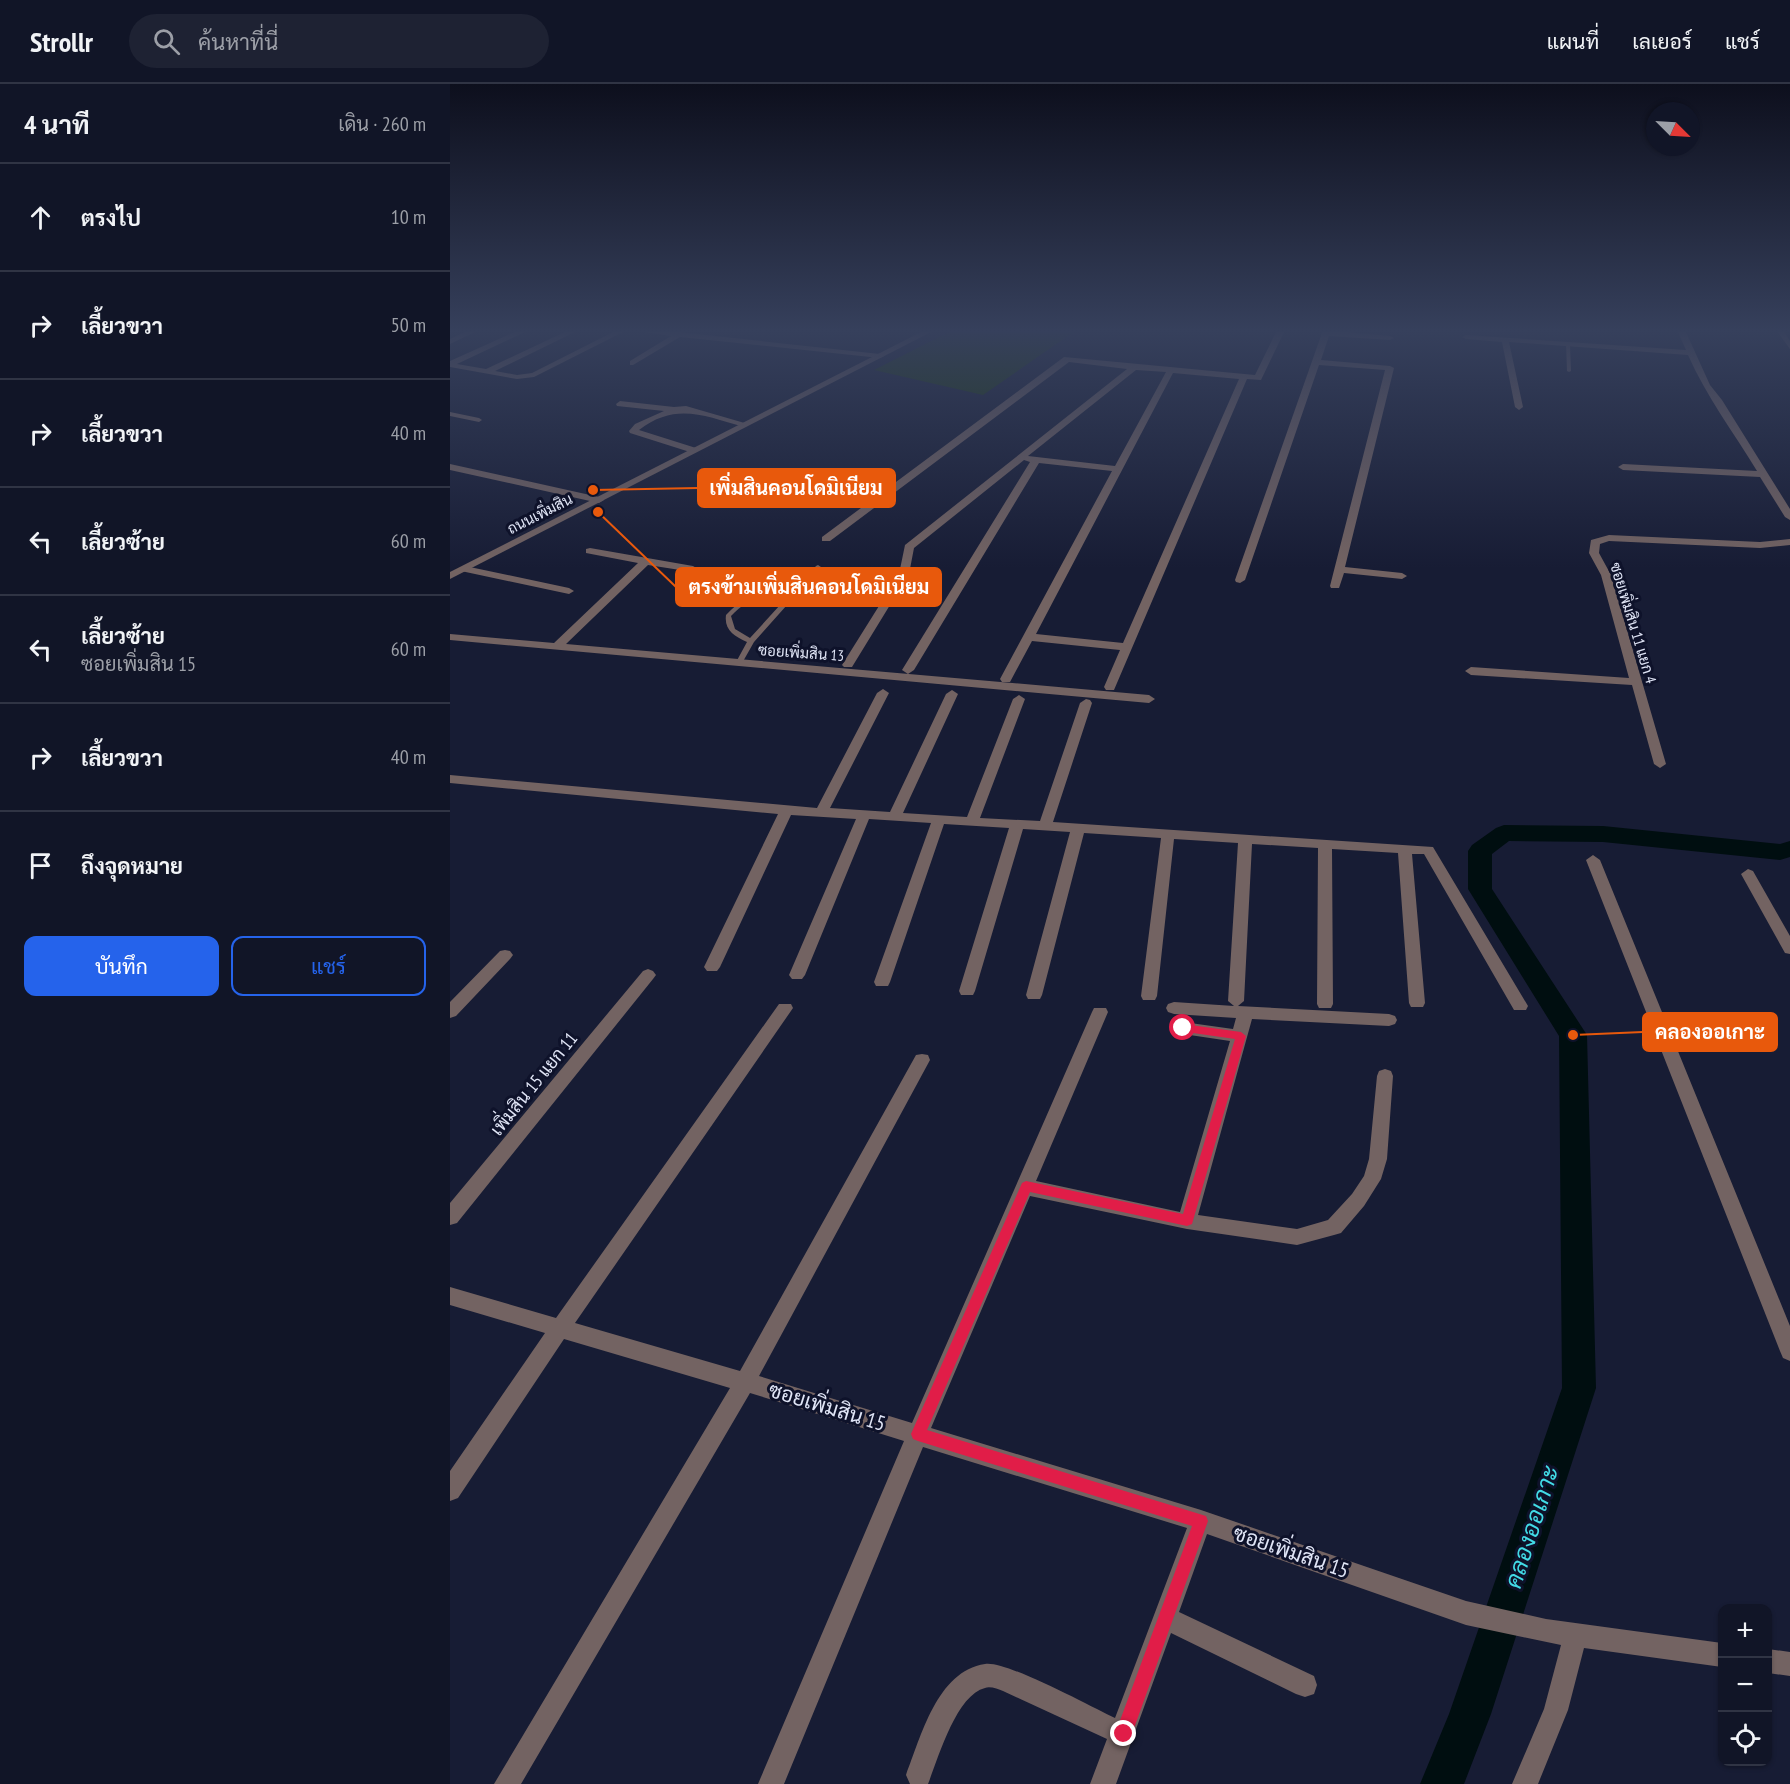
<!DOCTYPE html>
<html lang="th">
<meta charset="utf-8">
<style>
:root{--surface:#111527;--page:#1e2233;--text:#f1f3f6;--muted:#9c9fa7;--line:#303444;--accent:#2563eb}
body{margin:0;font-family:"PT Sans Narrow",Sarabun,sans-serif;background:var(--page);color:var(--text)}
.controls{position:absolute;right:18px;bottom:18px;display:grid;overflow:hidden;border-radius:12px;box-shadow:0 2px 4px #0004}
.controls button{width:54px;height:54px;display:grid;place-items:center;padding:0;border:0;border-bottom:2px solid var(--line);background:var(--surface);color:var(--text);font:30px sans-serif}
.compass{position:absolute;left:1196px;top:18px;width:54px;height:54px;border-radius:50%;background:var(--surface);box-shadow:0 2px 4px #0004;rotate:114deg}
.stop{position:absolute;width:18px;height:18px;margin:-14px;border:4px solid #e11d48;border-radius:50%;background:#fff}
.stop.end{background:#e11d48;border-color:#fff;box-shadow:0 2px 6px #0008}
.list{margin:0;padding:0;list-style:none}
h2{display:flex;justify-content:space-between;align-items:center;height:78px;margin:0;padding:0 24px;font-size:26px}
h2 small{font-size:20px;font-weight:400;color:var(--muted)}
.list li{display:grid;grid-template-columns:39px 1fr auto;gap:18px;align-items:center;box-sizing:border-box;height:108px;padding:0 24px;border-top:2px solid var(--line)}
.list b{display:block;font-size:22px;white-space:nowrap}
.list p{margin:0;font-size:20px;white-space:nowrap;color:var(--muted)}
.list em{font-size:20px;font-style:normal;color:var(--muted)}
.actions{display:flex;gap:12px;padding:18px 24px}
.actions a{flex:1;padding:14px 0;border:2px solid var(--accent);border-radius:12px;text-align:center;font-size:21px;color:var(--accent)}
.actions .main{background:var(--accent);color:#fff}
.icon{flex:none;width:33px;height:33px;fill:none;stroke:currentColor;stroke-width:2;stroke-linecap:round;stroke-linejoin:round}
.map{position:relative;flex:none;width:1340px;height:1700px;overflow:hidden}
header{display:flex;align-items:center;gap:36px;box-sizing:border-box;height:84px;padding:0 30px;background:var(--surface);border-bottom:2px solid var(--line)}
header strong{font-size:28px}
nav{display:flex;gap:33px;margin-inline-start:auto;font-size:21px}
.search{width:420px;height:54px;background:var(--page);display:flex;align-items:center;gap:15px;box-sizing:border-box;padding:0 21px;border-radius:33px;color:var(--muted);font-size:22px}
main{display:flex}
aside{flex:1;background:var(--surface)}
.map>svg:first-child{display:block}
.green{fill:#1b3908}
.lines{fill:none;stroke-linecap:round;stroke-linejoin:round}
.canal{fill:#000e10;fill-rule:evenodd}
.service{fill:#736362;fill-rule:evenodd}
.minor{fill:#736362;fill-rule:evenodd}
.tertiary{fill:#736362;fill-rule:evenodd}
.route{fill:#e11d48}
.labels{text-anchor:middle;stroke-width:6;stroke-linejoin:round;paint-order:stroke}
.far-street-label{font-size:15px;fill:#e0e5f6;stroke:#0e122a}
.street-label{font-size:18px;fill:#e0e5f6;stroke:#0e122a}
.near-street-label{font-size:21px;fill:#e0e5f6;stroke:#0e122a}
.near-water-label{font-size:24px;font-style:italic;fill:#42dbe7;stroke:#0e122a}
.leader{fill:none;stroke:#e8590c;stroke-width:2}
.callout-dot{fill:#e8590c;stroke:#0e122a;stroke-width:2}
.callout{fill:#e8590c;stroke:#e8590c;stroke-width:2}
.callout-label{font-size:20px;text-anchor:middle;font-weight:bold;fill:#fff}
</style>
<header>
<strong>Strollr</strong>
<div class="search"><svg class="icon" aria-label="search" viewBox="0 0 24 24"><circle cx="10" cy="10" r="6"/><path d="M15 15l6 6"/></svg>ค้นหาที่นี่</div>
<nav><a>แผนที่</a><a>เลเยอร์</a><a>แชร์</a></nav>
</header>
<main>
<aside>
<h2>4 นาที<small>เดิน · 260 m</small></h2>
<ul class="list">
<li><svg class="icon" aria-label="ahead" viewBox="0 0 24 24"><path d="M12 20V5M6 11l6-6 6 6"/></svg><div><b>ตรงไป</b></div><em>10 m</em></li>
<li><svg class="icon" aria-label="right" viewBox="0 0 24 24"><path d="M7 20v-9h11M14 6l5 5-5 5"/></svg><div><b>เลี้ยวขวา</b></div><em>50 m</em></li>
<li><svg class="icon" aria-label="right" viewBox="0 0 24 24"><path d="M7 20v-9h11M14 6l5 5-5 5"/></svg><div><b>เลี้ยวขวา</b></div><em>40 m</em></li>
<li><svg class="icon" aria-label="left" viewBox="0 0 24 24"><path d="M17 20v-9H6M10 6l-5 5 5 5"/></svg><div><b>เลี้ยวซ้าย</b></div><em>60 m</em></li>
<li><svg class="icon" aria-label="left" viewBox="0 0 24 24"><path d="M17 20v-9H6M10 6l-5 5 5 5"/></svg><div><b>เลี้ยวซ้าย</b><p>ซอยเพิ่มสิน 15</p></div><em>60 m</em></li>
<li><svg class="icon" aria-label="right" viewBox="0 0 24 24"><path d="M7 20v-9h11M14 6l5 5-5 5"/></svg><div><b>เลี้ยวขวา</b></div><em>40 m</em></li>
<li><svg class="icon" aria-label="arrive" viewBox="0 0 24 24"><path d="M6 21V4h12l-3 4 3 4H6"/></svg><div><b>ถึงจุดหมาย</b></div></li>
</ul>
<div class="actions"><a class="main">บันทึก</a><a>แชร์</a></div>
</aside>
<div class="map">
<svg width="1340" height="1700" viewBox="0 0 1340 1700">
<rect width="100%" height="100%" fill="#171c34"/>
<path class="green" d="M501,247V246L625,247L533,311L424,286Z"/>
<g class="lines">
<path class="canal" d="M1054,741L1153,742L1330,760L1340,757V773L1330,776L1153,758L1059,757L1042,770V805L1137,951L1146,1304L1041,1630L1014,1700H970L999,1630L1112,1304L1109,952L1018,805V767L1022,761L1046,744Z"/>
<path class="service" d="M1118,259L1120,260L1121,287L1119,288L1117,287L1116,260Z
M0,328L29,334L32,336L29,338L0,332Z
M368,481L371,483L370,484L304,558L291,581H287L285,580L297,558C284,552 274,546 276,531C297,509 314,503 345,505L366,482ZM325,508L341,509L300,554L285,545L281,532C294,519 307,510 325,508Z"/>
<path class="minor" d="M19,246H29L0,260V255Z
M69,246H79L7,280L36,285L119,246H129L45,287L67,291L82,289L167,246H177L84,293L67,295L0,283V277Z
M181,246H210L430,270L434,272L430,274L230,253L183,281H180V277L221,252Z
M827,246H835L811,296L797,295L664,606H656L654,603L670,566L582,557L560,598H552L550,595L662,387L589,379L464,586L458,590L452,586L580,378L574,376L464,464L459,490L402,583H394L392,581L449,490L455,461L677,285L619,278L380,457H372V453L614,273L805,291ZM686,286L716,288L665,382L578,372ZM723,289L789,295L673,559L586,550Z
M873,246L940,252L944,254L940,256L879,252L871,276L940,282L944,284L895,483L952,489L957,492L952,495L894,489L889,504H881L880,502L935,286L869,281L795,496L790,499L786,498L785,496Z
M1227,246H1235L1260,301L1272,316L1340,425V436L1335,433L1310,393L1173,386L1168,383L1173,380L1307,387C1284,349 1256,312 1238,271L1059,258L1073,323L1069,326L1065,323L1052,258L1016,255L1012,253L1016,251L1236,266Z
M1326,246H1333L1340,257V265Z
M170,317L224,323L236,322L298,340L294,343C254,332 226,318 189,346L246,364V368L243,369L180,349L179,347L185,340L214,327L167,322L166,320Z
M0,380L149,413L154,416L149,419L0,386Z
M1159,451L1310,458L1340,455V461L1310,464L1159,457L1150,460L1149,469L1161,491L1216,680L1210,684L1204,680L1182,601L1021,591L1015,587L1021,583L1179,594L1151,491L1139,469L1141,456Z
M140,464L243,482L248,485L243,488L198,481L116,560L699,611L705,615L699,619L0,556V550L104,559L188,479L136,469V465Z
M15,482L119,504L124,507L119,510L11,487L10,485Z
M433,605L439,609L380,724L440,728L496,610L502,606L508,610L453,729L517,733L563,615L569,611L575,615L530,734L590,737L630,619L636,615L640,616L642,619L603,738L983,763L1078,922L1076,926H1064L974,770H962L975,919L973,923H961L959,919L948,769L882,765L883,920L881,924H869L867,920L868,764L802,760L794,917L788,922L939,930L945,932L947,936L945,940L939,942L802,935L748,1131L847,1145L878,1136L902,1110L914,1092L919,1075L927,992L929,987L935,985L941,987L943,992L937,1075L931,1095L914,1122L891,1149L884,1151L847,1161L737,1145L580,1112L481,1344L751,1426L1016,1517L1096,1535L1272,1559V1583L1134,1564L1118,1626L1088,1700H1062L1094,1625L1111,1561L1016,1541L757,1450L729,1528L864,1592L867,1601L864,1610L855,1613L846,1610L721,1549L666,1700H640L657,1655L553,1607C548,1605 540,1602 535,1604C506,1611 488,1675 478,1700H460L456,1691C471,1653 487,1587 535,1580C556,1576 641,1623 665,1634L737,1444L473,1363L334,1700H308L454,1357L300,1309L71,1700H44L280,1304L114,1255L8,1414L0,1417V1387L95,1249L0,1221V1203L106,1234L329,920H341L343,924L125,1239L290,1287L466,971L472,970L478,971L480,976L309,1292L462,1339L642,928L644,924H656L658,928L586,1097L730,1128L780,957L733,950L727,948L725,944L727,940L733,938L783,945L786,934L724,930L718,928L716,924L718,920L724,918L784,922L778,917L788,759L724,755L707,912L705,916H693L691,912L711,754L634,749L592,911L590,915H578L576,911L620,748L573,745L525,907L523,911H511L509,907L559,744L494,740L440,898L438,902H426L424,898L481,739L419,735L355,891L352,895H342L339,891L406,735L341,731L270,883L267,887H257L254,883L328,730L0,699V691L367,724L427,609Z
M1143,771L1150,776L1340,1242V1277L1333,1274L1330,1267L1136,776Z
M1298,785L1303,787L1340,852V870L1335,869L1291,790Z
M55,866L60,867L63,871L60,875L6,932L0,934V918L50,867Z
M198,885L203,887L206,891L203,895L7,1139L0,1141V1119L193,887Z
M1318,1565L1340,1568V1592L1318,1589Z"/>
<path class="tertiary" d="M475,246H485L0,495V488Z"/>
</g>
<linearGradient id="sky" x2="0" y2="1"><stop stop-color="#0d0f1d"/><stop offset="0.51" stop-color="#36405c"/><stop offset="1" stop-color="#36405c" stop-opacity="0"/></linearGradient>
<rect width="1340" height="484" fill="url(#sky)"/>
<path class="route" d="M733,940L791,948L796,952L742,1140L737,1142L580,1108L477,1346L756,1432L758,1437L682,1650L679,1656L674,1658L668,1656L665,1650L742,1442L468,1357L463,1355L461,1350L572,1099L576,1097L733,1130L785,955L729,947L728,944Z"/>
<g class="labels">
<g class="far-street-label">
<text transform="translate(90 430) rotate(-27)" y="5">ถนนเพิ่มสิน</text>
<text transform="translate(1183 539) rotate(73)" y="5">ซอยเพิ่มสิน 11 แยก 4</text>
<text transform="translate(351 569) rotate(4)" y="5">ซอยเพิ่มสิน 13</text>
</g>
<g class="street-label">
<text transform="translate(84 1000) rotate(-51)" y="6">เพิ่มสิน 15 แยก 11</text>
</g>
<g class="near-street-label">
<text transform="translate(377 1323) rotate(17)" y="7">ซอยเพิ่มสิน 15</text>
<text transform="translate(841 1468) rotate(19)" y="7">ซอยเพิ่มสิน 15</text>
</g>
<g class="near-water-label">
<text transform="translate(1082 1443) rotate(-72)" y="8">คลองออเกาะ</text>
</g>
</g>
<path class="leader" d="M143 406L248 404M148 428L226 503M1123 951L1193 948"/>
<g class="callout-dot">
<circle cx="143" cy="406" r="6"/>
<circle cx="148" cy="428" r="6"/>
<circle cx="1123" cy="951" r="6"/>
</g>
<g class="callout">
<rect x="248" y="385" width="197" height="38" rx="6"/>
<rect x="226" y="484" width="265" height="38" rx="6"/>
<rect x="1193" y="929" width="134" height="38" rx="6"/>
</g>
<g class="callout-label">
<text x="346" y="411">เพิ่มสินคอนโดมิเนียม</text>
<text x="359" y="510">ตรงข้ามเพิ่มสินคอนโดมิเนียม</text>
<text x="1260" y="955">คลองออเกาะ</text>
</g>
</svg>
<div class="controls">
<button>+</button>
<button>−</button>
<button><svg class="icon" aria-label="locate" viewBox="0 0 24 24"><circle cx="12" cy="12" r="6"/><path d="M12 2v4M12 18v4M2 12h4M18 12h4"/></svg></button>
</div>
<svg class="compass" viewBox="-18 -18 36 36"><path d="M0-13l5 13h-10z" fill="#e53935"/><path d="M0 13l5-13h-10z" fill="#9c9fa7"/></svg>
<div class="stop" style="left:733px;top:944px"></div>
<div class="stop end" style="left:674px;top:1650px"></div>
</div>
</main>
